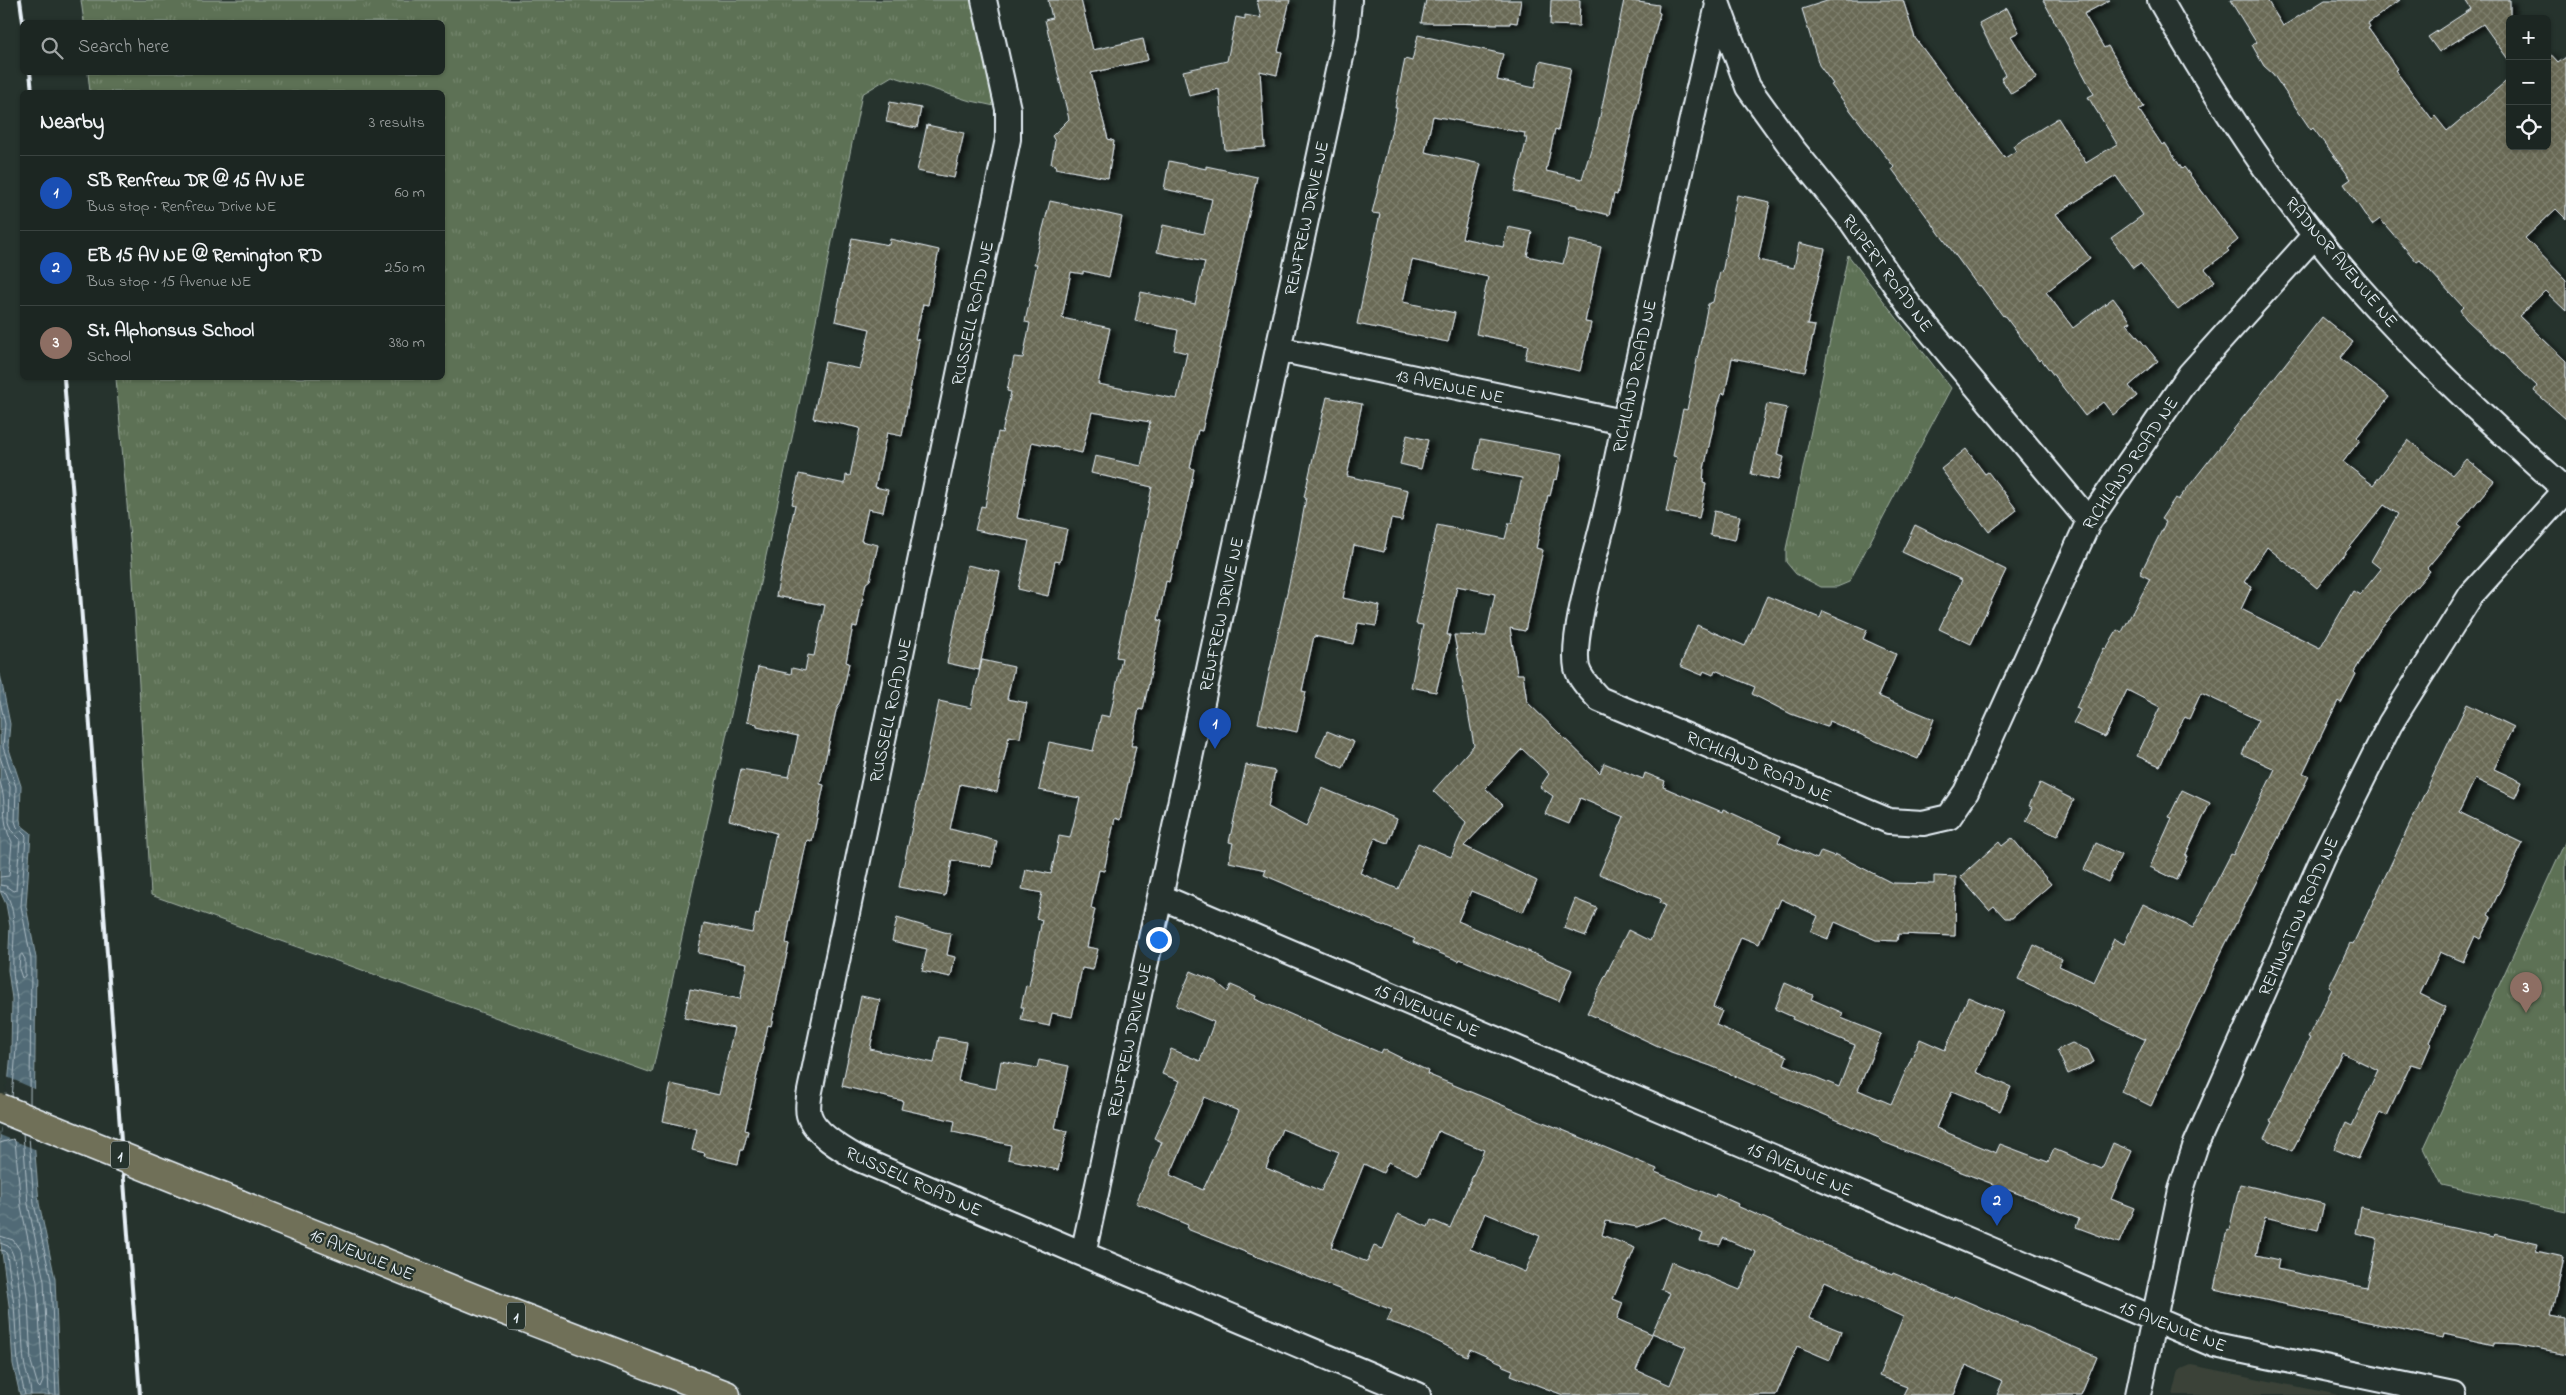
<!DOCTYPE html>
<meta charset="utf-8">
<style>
:root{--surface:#1c2622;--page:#29322f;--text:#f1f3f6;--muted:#a0a5a5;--line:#3a4340;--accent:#ff9aa2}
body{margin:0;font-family:"Indie Flower",sans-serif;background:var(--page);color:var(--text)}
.controls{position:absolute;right:15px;top:15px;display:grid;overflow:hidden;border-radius:8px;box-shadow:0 1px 4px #0004}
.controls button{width:45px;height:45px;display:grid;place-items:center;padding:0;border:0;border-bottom:1px solid var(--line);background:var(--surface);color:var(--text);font:25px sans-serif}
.you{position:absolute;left:1158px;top:939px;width:18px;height:18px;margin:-12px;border:4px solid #fff;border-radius:50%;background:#1a73e8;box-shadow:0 0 0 8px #1a73e833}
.badge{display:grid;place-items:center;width:32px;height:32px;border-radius:50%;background:var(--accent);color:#fff;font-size:16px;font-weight:700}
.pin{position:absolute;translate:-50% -41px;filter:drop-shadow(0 1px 2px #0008)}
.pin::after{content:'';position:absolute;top:26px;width:18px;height:15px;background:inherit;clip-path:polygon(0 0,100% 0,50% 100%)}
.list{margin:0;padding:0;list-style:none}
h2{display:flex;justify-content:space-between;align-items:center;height:65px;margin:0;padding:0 20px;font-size:21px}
h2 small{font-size:16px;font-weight:400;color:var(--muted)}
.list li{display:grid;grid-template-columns:32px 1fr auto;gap:15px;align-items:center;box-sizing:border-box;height:75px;padding:0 20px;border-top:1px solid var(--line)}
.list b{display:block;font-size:19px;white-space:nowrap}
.list p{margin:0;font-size:16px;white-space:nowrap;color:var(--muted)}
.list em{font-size:16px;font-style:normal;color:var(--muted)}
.icon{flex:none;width:28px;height:28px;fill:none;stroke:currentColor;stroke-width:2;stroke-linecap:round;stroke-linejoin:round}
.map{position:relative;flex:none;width:2566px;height:1395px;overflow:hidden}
.search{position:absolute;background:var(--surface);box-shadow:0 1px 4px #0004;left:20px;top:20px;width:425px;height:55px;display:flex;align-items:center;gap:12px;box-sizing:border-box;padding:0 18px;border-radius:8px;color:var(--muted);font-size:19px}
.panel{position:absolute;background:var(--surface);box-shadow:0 1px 4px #0004;left:20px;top:90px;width:425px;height:290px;border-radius:8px}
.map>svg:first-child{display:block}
.built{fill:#3a4339}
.park{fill:url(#park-tufts);stroke:#a2b1a6}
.water{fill:url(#water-waves);stroke:#8da1aa}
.pier{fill:#26332d}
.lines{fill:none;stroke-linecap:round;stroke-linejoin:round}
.shore{stroke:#acbbc4;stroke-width:1}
.building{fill:url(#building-cross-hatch);stroke:#e8f1f8;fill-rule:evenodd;filter:url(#shadow)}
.street-casing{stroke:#e8f1f8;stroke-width:28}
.highway-casing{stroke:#e8f1f8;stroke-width:31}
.street{stroke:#26332d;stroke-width:24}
.highway{stroke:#706f59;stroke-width:28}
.rail{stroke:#e8f1f8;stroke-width:4}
.highway-bridge-casing{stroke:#e8f1f8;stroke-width:31;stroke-linecap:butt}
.highway-bridge{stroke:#706f59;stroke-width:28}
.labels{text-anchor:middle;stroke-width:4.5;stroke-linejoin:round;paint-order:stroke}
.shield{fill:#26332d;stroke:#aeb8bb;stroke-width:1}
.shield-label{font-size:16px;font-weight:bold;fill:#e8f1f8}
.street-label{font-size:18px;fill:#e8f1f8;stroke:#26332d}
</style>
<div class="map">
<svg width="2566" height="1395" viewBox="0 0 2566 1395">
<defs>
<pattern id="park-tufts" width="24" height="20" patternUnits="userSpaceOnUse" patternTransform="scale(1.25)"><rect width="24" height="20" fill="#5d7154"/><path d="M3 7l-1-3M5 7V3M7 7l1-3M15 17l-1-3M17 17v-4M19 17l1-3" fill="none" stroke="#74866d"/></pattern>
<pattern id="water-waves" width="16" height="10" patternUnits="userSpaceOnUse" patternTransform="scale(1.25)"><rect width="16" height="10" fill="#516b76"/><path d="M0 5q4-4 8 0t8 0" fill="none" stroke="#6a818a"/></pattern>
<pattern id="building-cross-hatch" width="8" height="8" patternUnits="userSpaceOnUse" patternTransform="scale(1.25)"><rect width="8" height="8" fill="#696954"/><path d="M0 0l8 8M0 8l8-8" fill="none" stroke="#7e7f6d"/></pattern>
<filter id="shadow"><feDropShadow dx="5.5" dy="3" stdDeviation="2.5" flood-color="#0009"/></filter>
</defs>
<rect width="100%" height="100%" fill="#26332d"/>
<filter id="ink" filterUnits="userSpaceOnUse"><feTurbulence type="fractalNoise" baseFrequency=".02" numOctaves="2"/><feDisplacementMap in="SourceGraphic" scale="10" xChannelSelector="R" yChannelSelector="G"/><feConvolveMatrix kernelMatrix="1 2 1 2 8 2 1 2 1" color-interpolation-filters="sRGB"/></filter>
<g filter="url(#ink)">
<path class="built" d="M2191,1365L2339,1395H2173L2179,1370Z"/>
<path class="park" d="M81,0H984L1008,109L967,100L892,76L862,94L794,429L652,1073L151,895L132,562L116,378H442V92H90L88,73L442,72V22H84Z
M1848,255L1951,388L1849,582L1837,587H1821L1796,574L1786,562V549Z
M2566,840V1212L2442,1185L2424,1148Z"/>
<path class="water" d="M0,674L10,724L8,746L21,786L20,819L21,825L31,833L26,906L36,958L34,1141L39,1203L55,1279L60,1395H20L13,1364L9,1305L0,1237V1133L6,1108L11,1052L12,999L8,970L10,926L6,904L0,891Z"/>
<path class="pier" d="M7,1077L37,1090V1150L0,1135Z"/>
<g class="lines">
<path class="shore" d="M0,701L5,724L3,747L16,787L15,821L17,827L26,836L21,906L31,959L30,1104
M0,757L10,787L9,822L12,831L20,839L16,890L13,891L6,886L0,885
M0,782C8,806 0,820 12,842L9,876L0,877
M0,891L6,893C19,917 12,943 13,969C13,979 16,990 17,1000C18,1032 15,1065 12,1097
M22,954L25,959V976L22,978L19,969L20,956Z
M23,1133L28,1204L44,1281L49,1395
M29,1136L34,1204L51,1280L56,1395
M0,1143L13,1139L15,1141L21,1206L37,1282L43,1381L40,1388L38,1386L31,1362L28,1303L20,1250L13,1240L0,1236
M0,1243L8,1246C22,1259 21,1339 24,1361C25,1372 31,1383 31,1395
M0,1250L5,1251L7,1255L14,1305L18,1364L25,1395"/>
</g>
<path class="building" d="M1048,0H1081L1093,50L1143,39L1148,60L1091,73L1108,139L1114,141L1108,178L1055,168L1056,165L1051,164L1055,141L1052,136L1069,119L1045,20L1052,18Z
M1257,0H1290L1278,51L1282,52L1277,75L1260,71L1265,147L1225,150L1219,89L1189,96L1183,71L1227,61L1236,17L1245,19V15L1261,18Z
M1426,0H1521L1517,23L1510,22V24L1421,23Z
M1551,0H1580L1579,26L1550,25Z
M1624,0L1659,5L1658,12L1660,13L1646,66L1617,195L1614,194L1609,215L1577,207V205L1514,191L1527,138H1524L1525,133L1433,116L1425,152L1481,164L1462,238L1503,247L1508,227L1532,232L1527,256L1563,264L1569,240L1601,247L1585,322L1591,323L1580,371L1525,359L1528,345L1476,334L1488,277L1412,260L1403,302L1455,313L1448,342L1357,324L1380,214L1372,213L1397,108H1395L1405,59L1412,61L1418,35L1503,54L1497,80L1535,88L1540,61L1571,68L1558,130L1555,129L1546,171L1582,179L1598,126Z
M1830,0H1903L1915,38L2005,158L2016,151L2013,146L2058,118L2086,163L2117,144L2088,97L2094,94L2043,0H2110L2084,14L2104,48L2108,46L2144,107L2139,110L2162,145L2165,143L2182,169L2184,167L2238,240L2227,249L2229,251L2205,269L2215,281L2178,310L2140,263L2133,268L2111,238L2143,215L2116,176L2056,214L2090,258L2046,292L2073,328L2113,298L2131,322L2127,324L2158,361L2129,386L2137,396L2113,415L2103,402L2085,416L2041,359L2039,361L2004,315L2003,316L1980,285L1978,286L1892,169L1894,167L1831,85L1833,84L1819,65L1802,9Z
M2230,0H2267L2283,26L2325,0H2400L2368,23L2370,27L2368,28L2397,69L2395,70L2432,119L2435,116L2447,131L2510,78V146L2547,147V51L2558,63L2566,57V219L2556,209L2525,238L2566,280V311L2545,291L2519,316L2566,361V419L2534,391L2537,386L2466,319L2460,310L2463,307L2420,260L2417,262L2380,219L2372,225L2344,184L2351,179L2313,128L2311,130L2273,74L2264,66L2252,45L2256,42Z
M2465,0H2510V62L2483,24L2439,52L2428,37L2471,9Z
M2007,8L2019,32L2011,36L2037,78L2011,94L2001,78L2005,75L1979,23Z
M890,102L921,108L917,128L886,122Z
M927,125L964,133L954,178L917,171Z
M1169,161L1206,169V166L1257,177L1202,431L1198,430L1190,468L1194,469L1189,495L1169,582L1166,581L1158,620L1162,621L1143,710L1139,709L1131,746H1136L1120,820L1115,818L1104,871L1099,870L1091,908L1095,909L1087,947L1098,949L1093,970L1082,968L1072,1017L1052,1013L1049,1026L1021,1020L1024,1007H1021L1026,985L1029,986L1042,920L1036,918L1042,893L1022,889L1026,869L1051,874L1059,836L1070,838L1080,798L1039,790L1049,742L1093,751L1101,715L1110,717L1122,658L1116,657L1152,487L1091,473L1095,456L1141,466L1150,422L1092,412L1082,453L1032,442L1017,518L1067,529L1060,562L1055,561L1048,596L1018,589L1029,541L975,530L981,506L985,507L998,432L1002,433L1011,392L1007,391L1014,357L1023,358L1030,323L1025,322L1037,264H1034L1050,201L1122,217L1109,277L1083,271V274L1071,272L1062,318L1110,328L1098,384L1177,399L1187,353L1174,350L1178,330L1135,321L1141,292L1195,304L1205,262L1157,252L1163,225L1204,234L1212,199L1164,189Z
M1737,195L1770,202L1758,260L1794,268L1799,243L1825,249L1807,325L1815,326L1805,372L1732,358L1725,394L1722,393L1717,409L1704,469L1703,483L1706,484L1699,518L1666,512L1677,457L1673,456L1683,409L1687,410L1708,304L1713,302L1720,272L1722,273Z
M852,238L889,245L890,239L939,250L928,305L923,304L915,339L919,340L902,436L887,433L875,487L888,490L883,512L868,509L861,541L878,545L870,580L866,583L857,627L853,626L846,662L849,663L842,699L836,711L820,784L824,785L812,841L807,840L790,920L786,943L789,944L771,1026L768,1025L745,1130L748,1131L743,1150H741L738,1164L704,1156L705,1153L692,1150L697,1129L663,1121L671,1084L719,1095L734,1028L684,1018L690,989L740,999L747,963L698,953L704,923L752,933L756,913L759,914L776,833L729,820L741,769L789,777L798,736L757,727V724L747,722L758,667L791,674L792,668L805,671L808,655L814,656L825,605L776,596L795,505L792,504L799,474L845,484L846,475L850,476L860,428L813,418L825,362L860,369L865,351L870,329L835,321Z
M2322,317L2353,342L2340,358L2389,397L2357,437L2360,440L2343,462L2373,485L2408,440L2452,475L2466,459L2494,481L2458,525L2461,527L2427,568L2430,571L2379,630L2354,672L2356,674L2341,703L2338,701L2303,773L2309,776L2218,959L2151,1106L2121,1091L2146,1038L2144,1039L2018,979L2034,945L2062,959L2059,966L2094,982L2114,939L2124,944L2143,904L2193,928L2231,854L2233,855L2275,769L2242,754L2258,720L2201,693L2189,719L2185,717L2177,729L2160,766L2137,756L2160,707L2127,690L2105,737L2073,723L2080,710L2076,708L2104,648L2106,649L2117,630L2122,632L2150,579L2140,574L2166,522L2161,519L2175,498L2178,500ZM2384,505L2398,514L2371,561L2381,569L2360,595L2353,591L2320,648L2241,609L2252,586L2244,582L2267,547L2317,588Z
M1327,397L1362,404L1347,476L1408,490L1402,521L1391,519L1384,552L1354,545L1343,598L1380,606L1376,626L1358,623L1353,644L1314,636L1302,691L1306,692L1297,732L1258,723L1296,552L1306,498L1304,497Z
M1767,404L1787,408L1777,455L1784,457L1778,480L1751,474Z
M1407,435L1428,440L1421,469L1400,464Z
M1480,440L1562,455L1557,480L1554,479L1550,496L1548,495L1536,548L1543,550L1525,631L1510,628L1517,674H1523L1527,702L1600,773L1604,763L1643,779L1645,773L1665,781L1663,787L1722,812L1723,809L1781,836L1778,842L1817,859L1821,851L1834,856L1835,854L1892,883L1934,884V876L1956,877L1955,936L1898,934L1897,941L1876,940L1835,922L1828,939L1811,932L1818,916L1781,899L1777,908L1775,907L1759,944L1741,937L1713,1007L1722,1011L1716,1025L1787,1056L1784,1064L1839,1087L1855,1045L1792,1019L1793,1017L1775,1009L1785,983L1813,995L1811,999L1843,1013L1841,1018L1881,1034L1858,1090L1891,1104L1920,1039L1945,1050L1968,997L2003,1012L1976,1072L2011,1087L2000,1111L1952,1091L1936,1128L1996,1153L2000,1144L2048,1162L2054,1149L2102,1169L2113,1143L2132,1151L2111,1199L2134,1208L2119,1243L2076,1227L2079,1219L2032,1199L1883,1142L1879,1138L1711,1066L1671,1052L1587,1013L1628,930L1650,941L1665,905L1659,903L1661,899L1599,874L1624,817L1580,798L1569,824L1545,814L1553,796L1540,787L1549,774L1522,749L1485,788L1503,805L1464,846L1537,881L1523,912L1471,891L1458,921L1572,970L1559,1001L1460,959L1459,961L1413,942L1415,939L1264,875L1266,870L1229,862L1233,843L1229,842L1246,765L1275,771L1268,807L1306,827L1322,788L1397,819L1388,843L1375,838L1360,873L1398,889L1418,843L1451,857L1466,822L1433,791L1474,745L1454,635L1486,636L1495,594L1457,586L1447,635H1450L1436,692L1411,687L1423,625L1416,624L1437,525L1505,539L1509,523H1512L1522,478L1474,469Z
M1966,449L1985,474L1988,472L2017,510L1989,532L1941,469Z
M1714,511L1740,516L1735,540L1710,535Z
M1915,525L2006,570L1971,644L1939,629L1962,580L1902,552Z
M967,565L1000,572L979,670L947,663Z
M1767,596L1820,618L1823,611L1867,630L1863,639L1896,654L1878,696L1934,719L1918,759L1829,721L1827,727L1791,714L1752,694L1755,687L1715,670L1713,675L1704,671L1702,675L1680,666L1697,625L1745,646Z
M982,660L1014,667L1007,699L1027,703L1020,738L1009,736L997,792L960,784L950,829L997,841L992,867L952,860L945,896L899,887L939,701L971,708Z
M2467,704L2514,727L2494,769L2522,782L2515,798L2475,779L2459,812L2523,843L2488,915L2491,917L2480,939L2475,936L2463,962L2440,952L2420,994L2446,1007L2429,1042L2431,1044L2421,1067L2411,1064L2387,1116L2380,1112L2358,1159L2334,1149L2346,1123L2352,1126L2378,1070L2342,1053L2292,1151L2264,1138L2272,1122L2270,1121L2310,1038L2308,1037L2332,989L2329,987L2336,973L2350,943L2353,944Z
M1327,731L1354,742L1343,768L1316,756Z
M2040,783L2074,800L2057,836L2026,821L2033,808L2029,806Z
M2182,790L2210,803L2185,856H2187L2177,880L2150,867L2172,818L2169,817Z
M2012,838L2051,884L2012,918H2005L1994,906L1989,910L1960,877L1999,842L2002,846Z
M2096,843L2121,855L2108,882L2084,870Z
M1575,899L1597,908L1586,936L1564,928Z
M897,918L951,934L947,955L955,957L951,977L922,971L927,949L892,941Z
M1191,971L1216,982L1228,992L1231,985L1256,996L1255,999L1381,1053L1383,1049L1428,1071L1427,1074L1657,1169L1655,1172L1715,1197L1716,1194L1738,1204L1737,1206L1892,1275L1893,1273L1945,1295L1953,1298L1954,1296L2097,1357L2081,1395H1997L2003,1381L1966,1365L1954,1395H1903L1907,1387L1879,1376L1903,1317L1825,1281L1809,1318L1841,1331L1830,1360L1797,1346L1776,1395H1563L1511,1375L1513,1370L1503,1366L1504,1364L1470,1349L1467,1356L1412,1329L1387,1321L1392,1310L1187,1229L1188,1225L1136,1203L1162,1142L1154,1138L1180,1081L1162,1074L1171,1049L1200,1061L1214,1022L1176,1006ZM1204,1097L1239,1111L1203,1190L1170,1175ZM1282,1129L1339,1152L1321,1191L1266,1168ZM1438,1131L1484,1150L1450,1228L1431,1220L1428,1227L1398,1214L1383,1249L1374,1246L1367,1262L1331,1247L1364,1164L1383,1173L1388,1162L1419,1175ZM1485,1213L1540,1236L1525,1272L1470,1249ZM1664,1217L1703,1234L1700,1241L1720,1245L1723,1238L1756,1252L1740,1290L1671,1262L1661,1289L1670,1293L1652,1333L1686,1347L1670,1385L1636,1370L1652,1334L1617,1319L1623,1303L1613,1299L1635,1248L1602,1235L1606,1221L1637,1227Z
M861,996L880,1000L870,1049L934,1063L939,1037L966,1042L958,1081L996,1089L1001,1061L1037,1068L1039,1060L1069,1066L1055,1128L1067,1131L1058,1170L1008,1159L1011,1145L953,1132L955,1121L901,1109L903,1101L842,1086Z
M2072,1043L2088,1050L2094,1062L2068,1074L2057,1050Z
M2240,1184L2324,1204L2318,1230L2265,1217L2256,1255L2279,1260L2277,1269L2367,1288L2377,1242L2376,1238L2356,1233L2361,1207L2493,1237L2494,1234L2538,1244L2536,1251L2564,1257L2551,1316L2566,1319V1354L2516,1344L2494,1343V1345L2444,1334L2443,1338L2214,1289L2227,1230L2229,1231Z"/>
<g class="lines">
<defs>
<path id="street" d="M984,0L1008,109V139L810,1091C809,1097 807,1108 809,1115C814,1133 843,1150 859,1159L1083,1254
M1349,0L1346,34L1083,1254L1418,1395
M1717,0L1718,5C1680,171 1642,336 1608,502C1600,542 1570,632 1577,668C1580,680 1591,690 1599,699L1889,821L1923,823L1949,817L1966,792L2089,521L2190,374L2315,235
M1718,5L1748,87L1792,148L1852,222L1911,308L2089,521
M1278,349L1623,422
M1161,897L2215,1345L2453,1395
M2138,1395L2181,1190L2196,1144L2323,858L2390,724L2471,595L2566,490C2476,411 2388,328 2314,234C2256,160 2206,81 2160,0"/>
<path id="highway" d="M239,1204L498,1308L726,1395"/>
</defs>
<use href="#street" class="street-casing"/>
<use href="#highway" class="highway-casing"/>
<use href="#street" class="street"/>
<use href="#highway" class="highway"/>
<path class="rail" d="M20,0L23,22
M30,72L32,92
M64,378L140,1395"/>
<defs>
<path id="highway-bridge" d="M0,1108L239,1204"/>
</defs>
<use href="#highway-bridge" class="highway-bridge-casing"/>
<use href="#highway-bridge" class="highway-bridge"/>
</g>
</g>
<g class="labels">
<g class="shield">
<rect x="111" y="1141.5" width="18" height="27" rx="4"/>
<rect x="507" y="1302.5" width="18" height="27" rx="4"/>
</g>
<g class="shield-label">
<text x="120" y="1161">1</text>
<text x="516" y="1322">1</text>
</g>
<g class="street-label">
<text transform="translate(1306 218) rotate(-78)" y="6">RENFREW DRIVE NE</text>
<text transform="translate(2342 262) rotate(50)" y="6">RADNOR AVENUE NE</text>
<text transform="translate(1888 273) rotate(54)" y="6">RUPERT ROAD NE</text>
<text transform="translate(972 313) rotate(-78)" y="6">RUSSELL ROAD NE</text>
<text transform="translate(1634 376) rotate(-78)" y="6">RICHLAND ROAD NE</text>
<text transform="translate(1450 386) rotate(12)" y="6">13 AVENUE NE</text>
<text transform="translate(2130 463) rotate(-56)" y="6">RICHLAND ROAD NE</text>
<text transform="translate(1221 614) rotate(-78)" y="6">RENFREW DRIVE NE</text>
<text transform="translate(890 710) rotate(-78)" y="6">RUSSELL ROAD NE</text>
<text transform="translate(1759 766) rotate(23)" y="6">RICHLAND ROAD NE</text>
<text transform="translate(2298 916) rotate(-66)" y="6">REMINGTON ROAD NE</text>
<text transform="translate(1427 1010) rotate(23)" y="6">15 AVENUE NE</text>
<text transform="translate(1129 1040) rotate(-78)" y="6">RENFREW DRIVE NE</text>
<text transform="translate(1800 1169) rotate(23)" y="6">15 AVENUE NE</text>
<text transform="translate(914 1181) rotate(24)" y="6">RUSSELL ROAD NE</text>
<text transform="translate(362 1254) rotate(22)" y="6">16 AVENUE NE</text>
<text transform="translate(2173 1326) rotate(21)" y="6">15 AVENUE NE</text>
</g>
</g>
</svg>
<div class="controls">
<button>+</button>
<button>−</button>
<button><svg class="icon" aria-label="locate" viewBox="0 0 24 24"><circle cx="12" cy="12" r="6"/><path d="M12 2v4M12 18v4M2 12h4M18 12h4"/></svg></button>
</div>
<div class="you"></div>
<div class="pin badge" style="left:1215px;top:749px;background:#1a4fb4">1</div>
<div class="pin badge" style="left:1997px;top:1226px;background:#1a4fb4">2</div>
<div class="pin badge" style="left:2526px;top:1013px;background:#8d6e63">3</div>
<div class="search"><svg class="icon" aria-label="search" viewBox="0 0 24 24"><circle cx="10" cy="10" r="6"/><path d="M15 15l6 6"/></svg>Search here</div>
<section class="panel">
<h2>Nearby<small>3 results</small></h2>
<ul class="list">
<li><span class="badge" style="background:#1a4fb4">1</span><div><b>SB Renfrew DR @ 15 AV NE</b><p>Bus stop · Renfrew Drive NE</p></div><em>60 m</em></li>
<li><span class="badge" style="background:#1a4fb4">2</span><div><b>EB 15 AV NE @ Remington RD</b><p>Bus stop · 15 Avenue NE</p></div><em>250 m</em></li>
<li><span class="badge" style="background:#8d6e63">3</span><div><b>St. Alphonsus School</b><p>School</p></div><em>380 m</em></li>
</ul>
</section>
</div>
